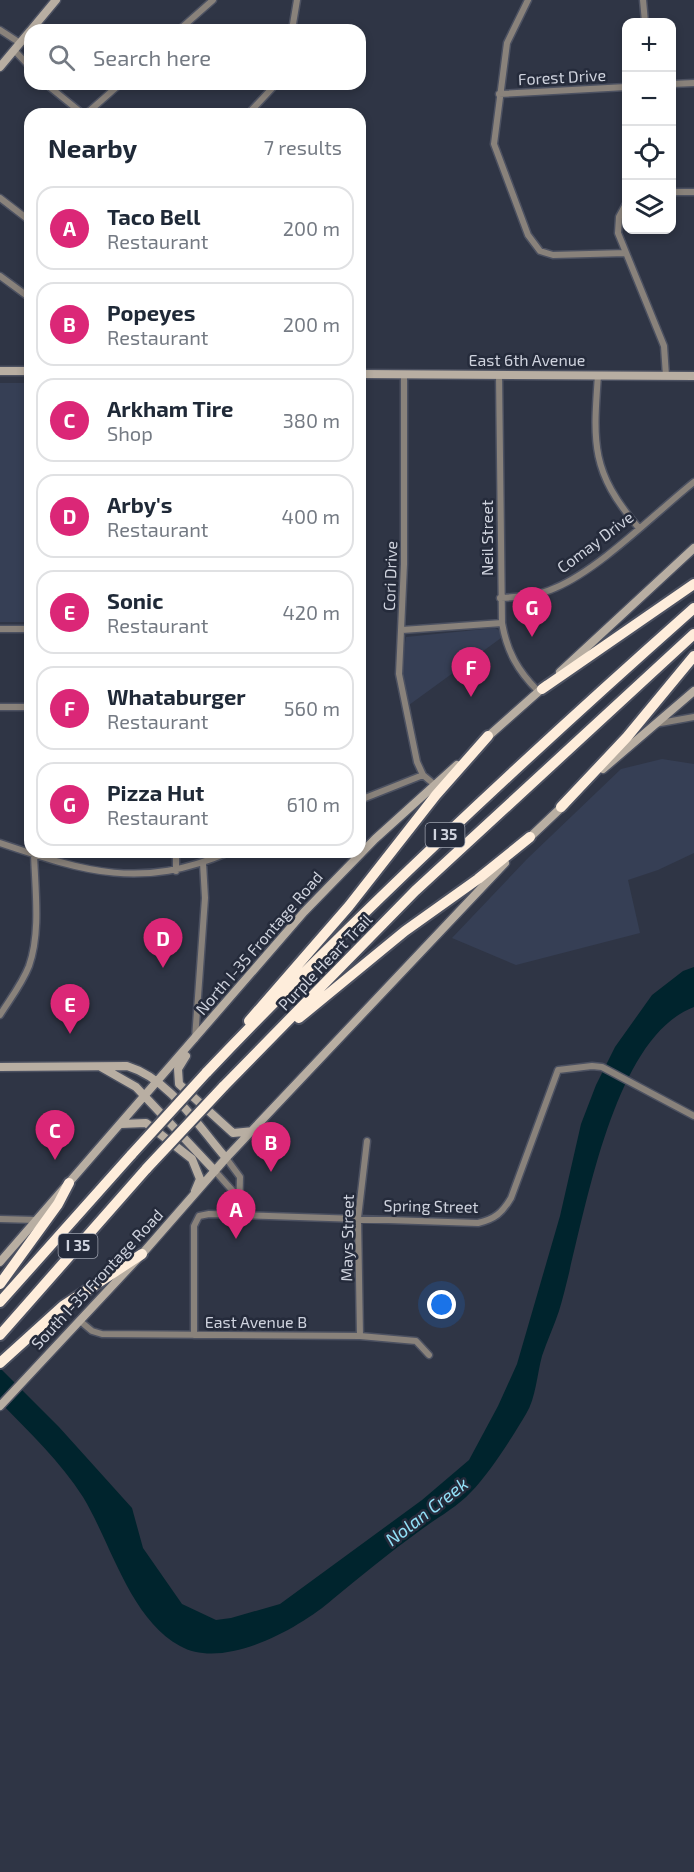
<!DOCTYPE html>
<meta charset="utf-8">
<style>
:root{--surface:#fff;--page:#f2f2f3;--text:#1f2937;--muted:#747a83;--line:#e0e1e3;--accent:#db2777}
body{margin:0;font-family:"Exo 2",sans-serif;background:var(--page);color:var(--text)}
.controls{position:absolute;right:18px;top:18px;display:grid;overflow:hidden;border-radius:12px;box-shadow:0 3px 9px #0003}
.controls button{width:54px;height:54px;display:grid;place-items:center;padding:0;border:0;border-bottom:2px solid var(--line);background:var(--surface);color:var(--text);font:30px sans-serif}
.you{position:absolute;left:442px;top:1305px;width:21px;height:21px;margin:-15px;border:4px solid #fff;border-radius:50%;background:#1a73e8;box-shadow:0 0 0 9px #1a73e833}
.badge{display:grid;place-items:center;width:39px;height:39px;border-radius:50%;background:var(--accent);color:#fff;font-size:20px;font-weight:700}
.pin{position:absolute;translate:-50% -50px;filter:drop-shadow(0 2px 3px #0008)}
.pin::after{content:'';position:absolute;top:32px;width:21px;height:18px;background:inherit;clip-path:polygon(0 0,100% 0,50% 100%)}
.list{margin:0;padding:0;list-style:none}
h2{display:flex;justify-content:space-between;align-items:center;height:78px;margin:0;padding:0 24px;font-size:26px}
h2 small{font-size:20px;font-weight:400;color:var(--muted)}
.list li{display:grid;grid-template-columns:39px 1fr auto;gap:18px;align-items:center;box-sizing:border-box;height:84px;margin:0 12px 12px;padding:0 12px;border:2px solid var(--line);border-radius:18px}
.list b{display:block;font-size:22px;white-space:nowrap}
.list p{margin:0;font-size:20px;white-space:nowrap;color:var(--muted)}
.list em{font-size:20px;font-style:normal;color:var(--muted)}
.icon{flex:none;width:33px;height:33px;fill:none;stroke:currentColor;stroke-width:2;stroke-linecap:round;stroke-linejoin:round}
.map{position:relative;flex:none;width:694px;height:1872px;overflow:hidden}
.search{position:absolute;background:var(--surface);box-shadow:0 3px 9px #0003;left:24px;top:24px;width:342px;height:66px;display:flex;align-items:center;gap:15px;box-sizing:border-box;padding:0 21px;border-radius:18px;color:var(--muted);font-size:22px}
.panel{position:absolute;background:var(--surface);box-shadow:0 3px 9px #0003;left:24px;top:108px;width:342px;height:750px;border-radius:18px}
.map>svg:first-child{display:block}
.built{fill:#363f55}
.water{fill:#00242d}
.lines{fill:none;stroke-linecap:round;stroke-linejoin:round}
.street-casing{stroke:#4c5161;stroke-width:9}
.secondary-casing{stroke:#4c5161;stroke-width:11}
.highway-casing{stroke:#4c5161;stroke-width:14}
.street{stroke:#89827b;stroke-width:6}
.secondary{stroke:#b8aea2;stroke-width:8}
.highway{stroke:#feeddb;stroke-width:10}
.highway-bridge-casing{stroke:#4c5161;stroke-width:14;stroke-linecap:butt}
.highway-bridge{stroke:#feeddb;stroke-width:10}
.labels{text-anchor:middle;stroke-width:5;stroke-linejoin:round;paint-order:stroke}
.shield{fill:#252b3b;stroke:#9ca1ad;stroke-width:1.5}
.shield-label{font-size:15px;font-weight:bold;fill:#cfd3de}
.street-label{font-size:16px;fill:#cfd3de;stroke:#252b3b}
.water-label{font-size:18px;font-style:italic;fill:#92e0f7;stroke:#252b3b}
</style>
<div class="map">
<svg width="694" height="1872" viewBox="0 0 694 1872">
<rect width="100%" height="100%" fill="#2f3545"/>
<path class="built" d="M0,383H27L25,622H0Z
M495,628L500,631L501,638L409,705L401,668L406,637Z
M662,759L694,764V853L658,870L628,880L640,933L516,965L452,938L527,859L621,769Z"/>
<path class="water" d="M694,967V1007C608,1039 583,1232 559,1311C554,1326 547,1341 542,1356C537,1374 536,1398 526,1414C513,1436 489,1474 471,1492C456,1508 435,1519 418,1532C389,1553 361,1576 333,1599C300,1628 224,1671 180,1646C130,1619 111,1543 83,1497C60,1461 29,1432 0,1402V1368L59,1427L132,1508L143,1548L182,1604L216,1620L231,1618L280,1604L422,1500L469,1460L498,1406L517,1364L560,1216L581,1124L596,1085L615,1047L652,995L683,971Z"/>
<g class="lines">
<defs>
<path id="street" d="M528,0L507,43L494,144L528,235L540,251L553,255L626,253
M643,0L645,22
M0,30L20,43
M179,30L213,0
M292,30L297,0
M14,50L30,67
M46,84L83,114
M672,84L694,83
M499,94L626,87
M86,114L120,84
M248,114L276,84
M672,192H694
M0,198L30,221
M626,204L619,217L618,233L664,346L666,376
M0,276L30,298
M404,374V564L399,674L417,762L423,775L435,785
M499,374L502,623C507,652 518,671 538,691
M598,375C593,444 591,472 638,527
M500,598C518,597 538,596 555,588C600,569 654,514 694,482
M0,629H30
M402,630L502,623
M0,707H30
M655,724L694,717
M360,800L423,775
M0,843C86,872 141,890 229,852
M176,871V852
M0,1015C10,999 22,984 29,966C41,932 35,889 34,853
M195,1039L205,898L203,863
M226,1158L240,1177L239,1214
M215,1171L239,1198
M0,1219L36,1220
M80,1321L92,1331L102,1334L360,1336L416,1341L429,1355
M194,1335V1226L199,1216L209,1214L478,1223C495,1219 502,1213 511,1198L558,1070L592,1066L602,1067L694,1116
M360,1336L358,1218L367,1141"/>
<path id="secondary" d="M31,30L56,0
M0,67L30,31
M0,371H30
M360,374L694,376
M560,672L694,548
M484,740L546,685
M603,769L694,691
M527,840L565,804
M186,1056L178,1069L179,1084L233,1133L254,1131
M0,1067L127,1066C170,1079 198,1126 226,1158
M101,1067L136,1087L215,1171
M121,1124L146,1123L192,1159L200,1179L195,1191
M0,1262L304,912L375,839L457,765
M0,1406L142,1254L226,1158L505,863"/>
<path id="highway" d="M542,689L694,584
M561,807L627,737L694,656
M299,1018L405,931L478,879L530,837
M249,1021L349,906L436,795L488,736
M206,1073C361,910 526,757 694,608
M223,1087L415,891L694,634
M0,1284L58,1204L69,1183
M0,1302L132,1154
M0,1335L147,1168
M0,1363L63,1306L142,1254"/>
</defs>
<use href="#street" class="street-casing"/>
<use href="#secondary" class="secondary-casing"/>
<use href="#highway" class="highway-casing"/>
<use href="#street" class="street"/>
<use href="#secondary" class="secondary"/>
<use href="#highway" class="highway"/>
<defs>
<path id="highway-bridge" d="M132,1154L206,1073
M147,1168L223,1087"/>
</defs>
<use href="#highway-bridge" class="highway-bridge-casing"/>
<use href="#highway-bridge" class="highway-bridge"/>
</g>
<g class="labels">
<g class="shield">
<rect x="425.5" y="823" width="39" height="24" rx="4.5"/>
<rect x="58.5" y="1234" width="39" height="24" rx="4.5"/>
</g>
<g class="shield-label">
<text x="445" y="840">I 35</text>
<text x="78" y="1251">I 35</text>
</g>
<g class="street-label">
<text transform="translate(562 77) rotate(-3)" y="6">Forest Drive</text>
<text x="527" y="366">East 6th Avenue</text>
<text transform="translate(487 538) rotate(-90)" y="6">Neil Street</text>
<text transform="translate(595 542) rotate(-37)" y="6">Comay Drive</text>
<text transform="translate(390 576) rotate(-88)" y="6">Cori Drive</text>
<text transform="translate(259 943) rotate(-49)" y="6">North I-35 Frontage Road</text>
<text transform="translate(325 962) rotate(-46)" y="6">Purple Heart Trail</text>
<text transform="translate(431 1206) rotate(1)" y="6">Spring Street</text>
<text transform="translate(347 1238) rotate(-89)" y="6">Mays Street</text>
<text transform="translate(97 1279) rotate(-47)" y="6">South I-35 Frontage Road</text>
<text x="256" y="1328">East Avenue B</text>
</g>
<g class="water-label">
<text transform="translate(427 1512) rotate(-38)" y="6">Nolan Creek</text>
</g>
</g>
</svg>
<div class="controls">
<button>+</button>
<button>−</button>
<button><svg class="icon" aria-label="locate" viewBox="0 0 24 24"><circle cx="12" cy="12" r="6"/><path d="M12 2v4M12 18v4M2 12h4M18 12h4"/></svg></button>
<button><svg class="icon" aria-label="layers" viewBox="0 0 24 24"><path d="M12 4l9 5-9 5-9-5zM3 14l9 5 9-5"/></svg></button>
</div>
<div class="you"></div>
<div class="pin badge" style="left:236px;top:1239px">A</div>
<div class="pin badge" style="left:271px;top:1172px">B</div>
<div class="pin badge" style="left:55px;top:1160px">C</div>
<div class="pin badge" style="left:163px;top:968px">D</div>
<div class="pin badge" style="left:70px;top:1034px">E</div>
<div class="pin badge" style="left:471px;top:697px">F</div>
<div class="pin badge" style="left:532px;top:637px">G</div>
<div class="search"><svg class="icon" aria-label="search" viewBox="0 0 24 24"><circle cx="10" cy="10" r="6"/><path d="M15 15l6 6"/></svg>Search here</div>
<section class="panel">
<h2>Nearby<small>7 results</small></h2>
<ul class="list">
<li><span class="badge">A</span><div><b>Taco Bell</b><p>Restaurant</p></div><em>200 m</em></li>
<li><span class="badge">B</span><div><b>Popeyes</b><p>Restaurant</p></div><em>200 m</em></li>
<li><span class="badge">C</span><div><b>Arkham Tire</b><p>Shop</p></div><em>380 m</em></li>
<li><span class="badge">D</span><div><b>Arby's</b><p>Restaurant</p></div><em>400 m</em></li>
<li><span class="badge">E</span><div><b>Sonic</b><p>Restaurant</p></div><em>420 m</em></li>
<li><span class="badge">F</span><div><b>Whataburger</b><p>Restaurant</p></div><em>560 m</em></li>
<li><span class="badge">G</span><div><b>Pizza Hut</b><p>Restaurant</p></div><em>610 m</em></li>
</ul>
</section>
</div>
